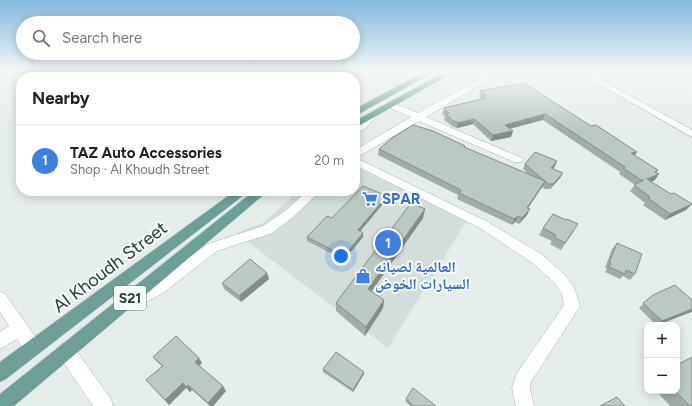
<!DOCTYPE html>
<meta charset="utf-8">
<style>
:root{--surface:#fff;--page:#f6f6f6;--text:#222;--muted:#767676;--line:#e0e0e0;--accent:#0b8043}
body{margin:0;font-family:Figtree,"Noto Naskh Arabic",sans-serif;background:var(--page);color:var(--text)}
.controls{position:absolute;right:12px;bottom:12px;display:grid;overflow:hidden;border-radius:8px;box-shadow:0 2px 10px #0003}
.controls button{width:36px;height:36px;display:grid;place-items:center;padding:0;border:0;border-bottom:1px solid var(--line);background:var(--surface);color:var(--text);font:20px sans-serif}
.you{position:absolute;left:341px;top:256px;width:14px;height:14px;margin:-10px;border:3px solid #fff;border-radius:50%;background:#1a73e8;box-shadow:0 0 0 6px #1a73e833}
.badge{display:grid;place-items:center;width:26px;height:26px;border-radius:50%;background:var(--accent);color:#fff;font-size:13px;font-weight:700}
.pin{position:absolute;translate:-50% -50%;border:2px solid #fff;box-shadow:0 1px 4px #0006}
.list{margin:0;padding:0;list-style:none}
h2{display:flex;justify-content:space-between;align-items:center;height:52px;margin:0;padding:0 16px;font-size:17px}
h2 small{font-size:13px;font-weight:400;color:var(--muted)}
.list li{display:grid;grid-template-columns:26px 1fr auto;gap:12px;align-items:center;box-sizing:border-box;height:72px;padding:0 16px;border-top:1px solid var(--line)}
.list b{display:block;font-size:15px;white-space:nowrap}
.list p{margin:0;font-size:13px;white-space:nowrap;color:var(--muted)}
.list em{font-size:13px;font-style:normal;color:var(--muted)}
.icon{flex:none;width:22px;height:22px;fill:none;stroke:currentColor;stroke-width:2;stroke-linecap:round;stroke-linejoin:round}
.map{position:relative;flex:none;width:692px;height:406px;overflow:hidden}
.search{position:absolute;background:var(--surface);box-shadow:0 2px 10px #0003;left:16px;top:16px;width:344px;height:44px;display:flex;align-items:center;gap:10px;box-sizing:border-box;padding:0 14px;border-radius:22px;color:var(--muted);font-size:15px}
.panel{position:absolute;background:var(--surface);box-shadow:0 2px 10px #0003;left:16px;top:72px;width:344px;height:124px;border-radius:16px}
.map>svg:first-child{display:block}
.built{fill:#d3ddda}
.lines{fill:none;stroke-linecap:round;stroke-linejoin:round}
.minor-casing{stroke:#a8b5b2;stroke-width:1}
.major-casing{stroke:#c2c9c8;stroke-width:1}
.minor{fill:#fff;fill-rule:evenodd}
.major{fill:#6d9f98;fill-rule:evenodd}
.wall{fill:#a1aca9}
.shaded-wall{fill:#838c89}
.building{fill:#bbc8c4;stroke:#838c89}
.labels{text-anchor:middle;stroke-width:4;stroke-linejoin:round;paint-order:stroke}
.shield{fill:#f6faf8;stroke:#647673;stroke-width:1}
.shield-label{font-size:14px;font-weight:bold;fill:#263e3a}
.shop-label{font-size:15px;font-weight:bold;fill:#366cbe;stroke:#f6faf8;text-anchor:start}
.near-street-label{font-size:18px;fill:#263e3a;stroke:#f6faf8}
</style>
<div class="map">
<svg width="692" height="406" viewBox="0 0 692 406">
<rect width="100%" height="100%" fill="#e5edea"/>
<path class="built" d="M268,72H376L355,85V77H258Z
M355,167L407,191L466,222L388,348L236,233L263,223L299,191H355Z"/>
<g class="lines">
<defs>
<path id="minor" d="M11,72H22L0,80V75Z
M365,72H380C377,76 368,76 365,72Z
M492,72H501L426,117L522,158L523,160L522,162H514L419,121L356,158L488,222L541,254L564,274L574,287L580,306L531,382L530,388L534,406H516L512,388L517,373L564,305L562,294L554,282L531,262L480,228L355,165V150L411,117L388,107V103H394L418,113Z
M578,72H587L692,130V137Z
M373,111L378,114L376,116L366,128L355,135V127L370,112Z
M307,191H320L293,217L272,233L217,251L163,293L141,305L124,311L119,309L116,304L119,299L133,295L152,284L208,244L263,226L285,211Z
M0,292L5,294L39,342L41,348L39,354L33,356L27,354L17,339L0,349V332L9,326L0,312Z
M66,343L72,345L111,399L113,406H93L60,357L58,351L60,345Z"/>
<path id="major" d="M424,72H434L355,116V109Z
M445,72H454L355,128V121Z
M235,191H249L6,379L0,382V362Z
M254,191H268L14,406H0V394Z"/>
</defs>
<use href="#minor" class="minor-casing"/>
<use href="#major" class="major-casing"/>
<use href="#minor" class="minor"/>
<use href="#major" class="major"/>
</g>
<path class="wall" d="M242,72H320L328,77H244L243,76Z
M524,83L634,155L657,173L655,180L651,182L686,210L665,220L643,205L645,203L630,191L635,185L619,174L620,172L543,120L510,129L511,137L491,141L473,124L457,128L452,126L444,120L445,116L442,114L444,108L482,99L479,97L480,91Z
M465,148L529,175L523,169L525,164L557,161L553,169L560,178L550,189H545L542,187L528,208L527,215L519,224L515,222L512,225L457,199L458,195L378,155L379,149Z
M386,200L360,231L363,237L344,260L307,241V237L332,218Z
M425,209L423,218L371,292L384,300L383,308L365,336L336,311V303Z
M543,228L574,231L561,250L550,244L552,241L539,235Z
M617,243L635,274L630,280L623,276L620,279L605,272L607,269L605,268L612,249Z
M267,273L269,279L241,302L224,289L222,283Z
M653,295L692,300V312H691L658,325H656L639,308Z
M153,357L202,363L199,366L223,386L226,391L213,406H210L192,390L190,392L186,388L169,405L146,380L162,366L157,362Z
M323,369L364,372V374L353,392L323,372Z
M656,391H677L692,406H670Z
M406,399L436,406H410L405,401Z"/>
<path class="shaded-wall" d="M545,114L543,120L503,130L505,125Z
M474,119L473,124L457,128L458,123Z
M513,131L511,137L491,141L493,135Z
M637,152L633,158L631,153Z
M557,161L555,166L549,174L551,168Z
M658,170L654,176L659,174L655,180L642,185L647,179L655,172Z
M563,173L560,178L550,189L553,184Z
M545,181L542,187L524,214L527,208Z
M387,196L386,200L358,234V230Z
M692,204L686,210L665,220L670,214Z
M425,209L423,218L367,298L368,289Z
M530,209L527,215L519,224L522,218Z
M518,216L515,222L512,225L514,219Z
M363,233V237L344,260V256Z
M267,273L269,279L241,302L239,296Z
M384,300L383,308L365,336L366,327Z
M692,309V311L691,312L657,325L662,321Z
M199,358L202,363L198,367L195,362Z
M364,372V374L353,392V390Z
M183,383L186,388L169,405L165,400Z
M188,385L192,390L190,392L186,387Z
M223,386L226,391L213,406H210L208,403Z"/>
<path class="building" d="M254,72H320L328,75L324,77H266Z
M524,83L591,126L596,125L637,152L631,153L658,170L655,172L659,174L647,179L671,194L674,193L692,204L670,214L648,198L650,197L634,185L644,180H641L623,168L625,167L545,114L505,125L513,131L493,135L474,119L458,123L453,121L446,114L449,113L444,108L486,98L483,96L486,95L480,91Z
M413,125L433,131L465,146L464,147L545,181L527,208L530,209L522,218L518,216L514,219L459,193L461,190L379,149L392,138Z
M535,152L557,161L551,168L563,173L553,184H548L525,164Z
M363,186L387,196L358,230L363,233L344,256L307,237L327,216L332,218Z
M411,203L425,209L368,289L384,300L366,327L336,303Z
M553,214L566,220L567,219L578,224L565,243L554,237L556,235L543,228Z
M617,243L642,254L635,274L626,270L625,274L609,267L611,263H609Z
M250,259L267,273L239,296L222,283Z
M675,285L692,300V309L662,321L643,303L653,295Z
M176,336L199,358L195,362L223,386L208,403L188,385L186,387L183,383L165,400L146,380L163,366L153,357Z
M336,352L364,372L353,390L323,369Z
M692,357V406H690L675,391H677V365Z
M413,388L436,406H414L406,399Z
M617,397L625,406H600Z"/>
<linearGradient id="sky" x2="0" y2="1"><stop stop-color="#85b8dd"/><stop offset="0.56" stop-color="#f3f7f6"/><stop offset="1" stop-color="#f3f7f6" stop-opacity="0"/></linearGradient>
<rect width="692" height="129" fill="url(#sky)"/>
<defs>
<symbol id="supermarket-bare" viewBox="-9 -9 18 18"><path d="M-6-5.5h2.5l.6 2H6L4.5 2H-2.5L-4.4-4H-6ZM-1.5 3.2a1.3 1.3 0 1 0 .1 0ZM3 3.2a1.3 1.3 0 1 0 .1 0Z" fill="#3f7fe0" stroke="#f6faf8" stroke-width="2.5" paint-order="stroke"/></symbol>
<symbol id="shop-bare" viewBox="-9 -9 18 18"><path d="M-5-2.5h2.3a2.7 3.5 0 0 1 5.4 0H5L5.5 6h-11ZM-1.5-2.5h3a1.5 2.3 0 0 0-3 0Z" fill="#3f7fe0" stroke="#f6faf8" stroke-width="2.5" paint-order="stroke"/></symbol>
</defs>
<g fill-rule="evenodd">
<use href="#supermarket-bare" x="359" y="188" width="22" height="22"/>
<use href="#shop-bare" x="352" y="265" width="22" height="22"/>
</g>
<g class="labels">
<rect class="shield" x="114" y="286" width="32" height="24" rx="3"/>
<g class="shield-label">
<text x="130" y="303">S21</text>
</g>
<g class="shop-label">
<text x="382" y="204">SPAR</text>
<text x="375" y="272">العالمية لصيانه<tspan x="375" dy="17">السيارات الخوض</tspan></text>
</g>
<g class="near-street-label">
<text transform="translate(110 267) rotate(-37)" y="6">Al Khoudh Street</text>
</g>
</g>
</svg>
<div class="controls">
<button>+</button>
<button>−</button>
</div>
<div class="you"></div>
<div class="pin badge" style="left:388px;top:243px;background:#3f7fe0">1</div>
<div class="search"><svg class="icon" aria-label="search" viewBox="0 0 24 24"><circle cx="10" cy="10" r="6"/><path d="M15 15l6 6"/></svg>Search here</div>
<section class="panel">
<h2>Nearby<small></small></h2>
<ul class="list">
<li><span class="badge" style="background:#3f7fe0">1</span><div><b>TAZ Auto Accessories</b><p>Shop · Al Khoudh Street</p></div><em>20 m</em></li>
</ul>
</section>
</div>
